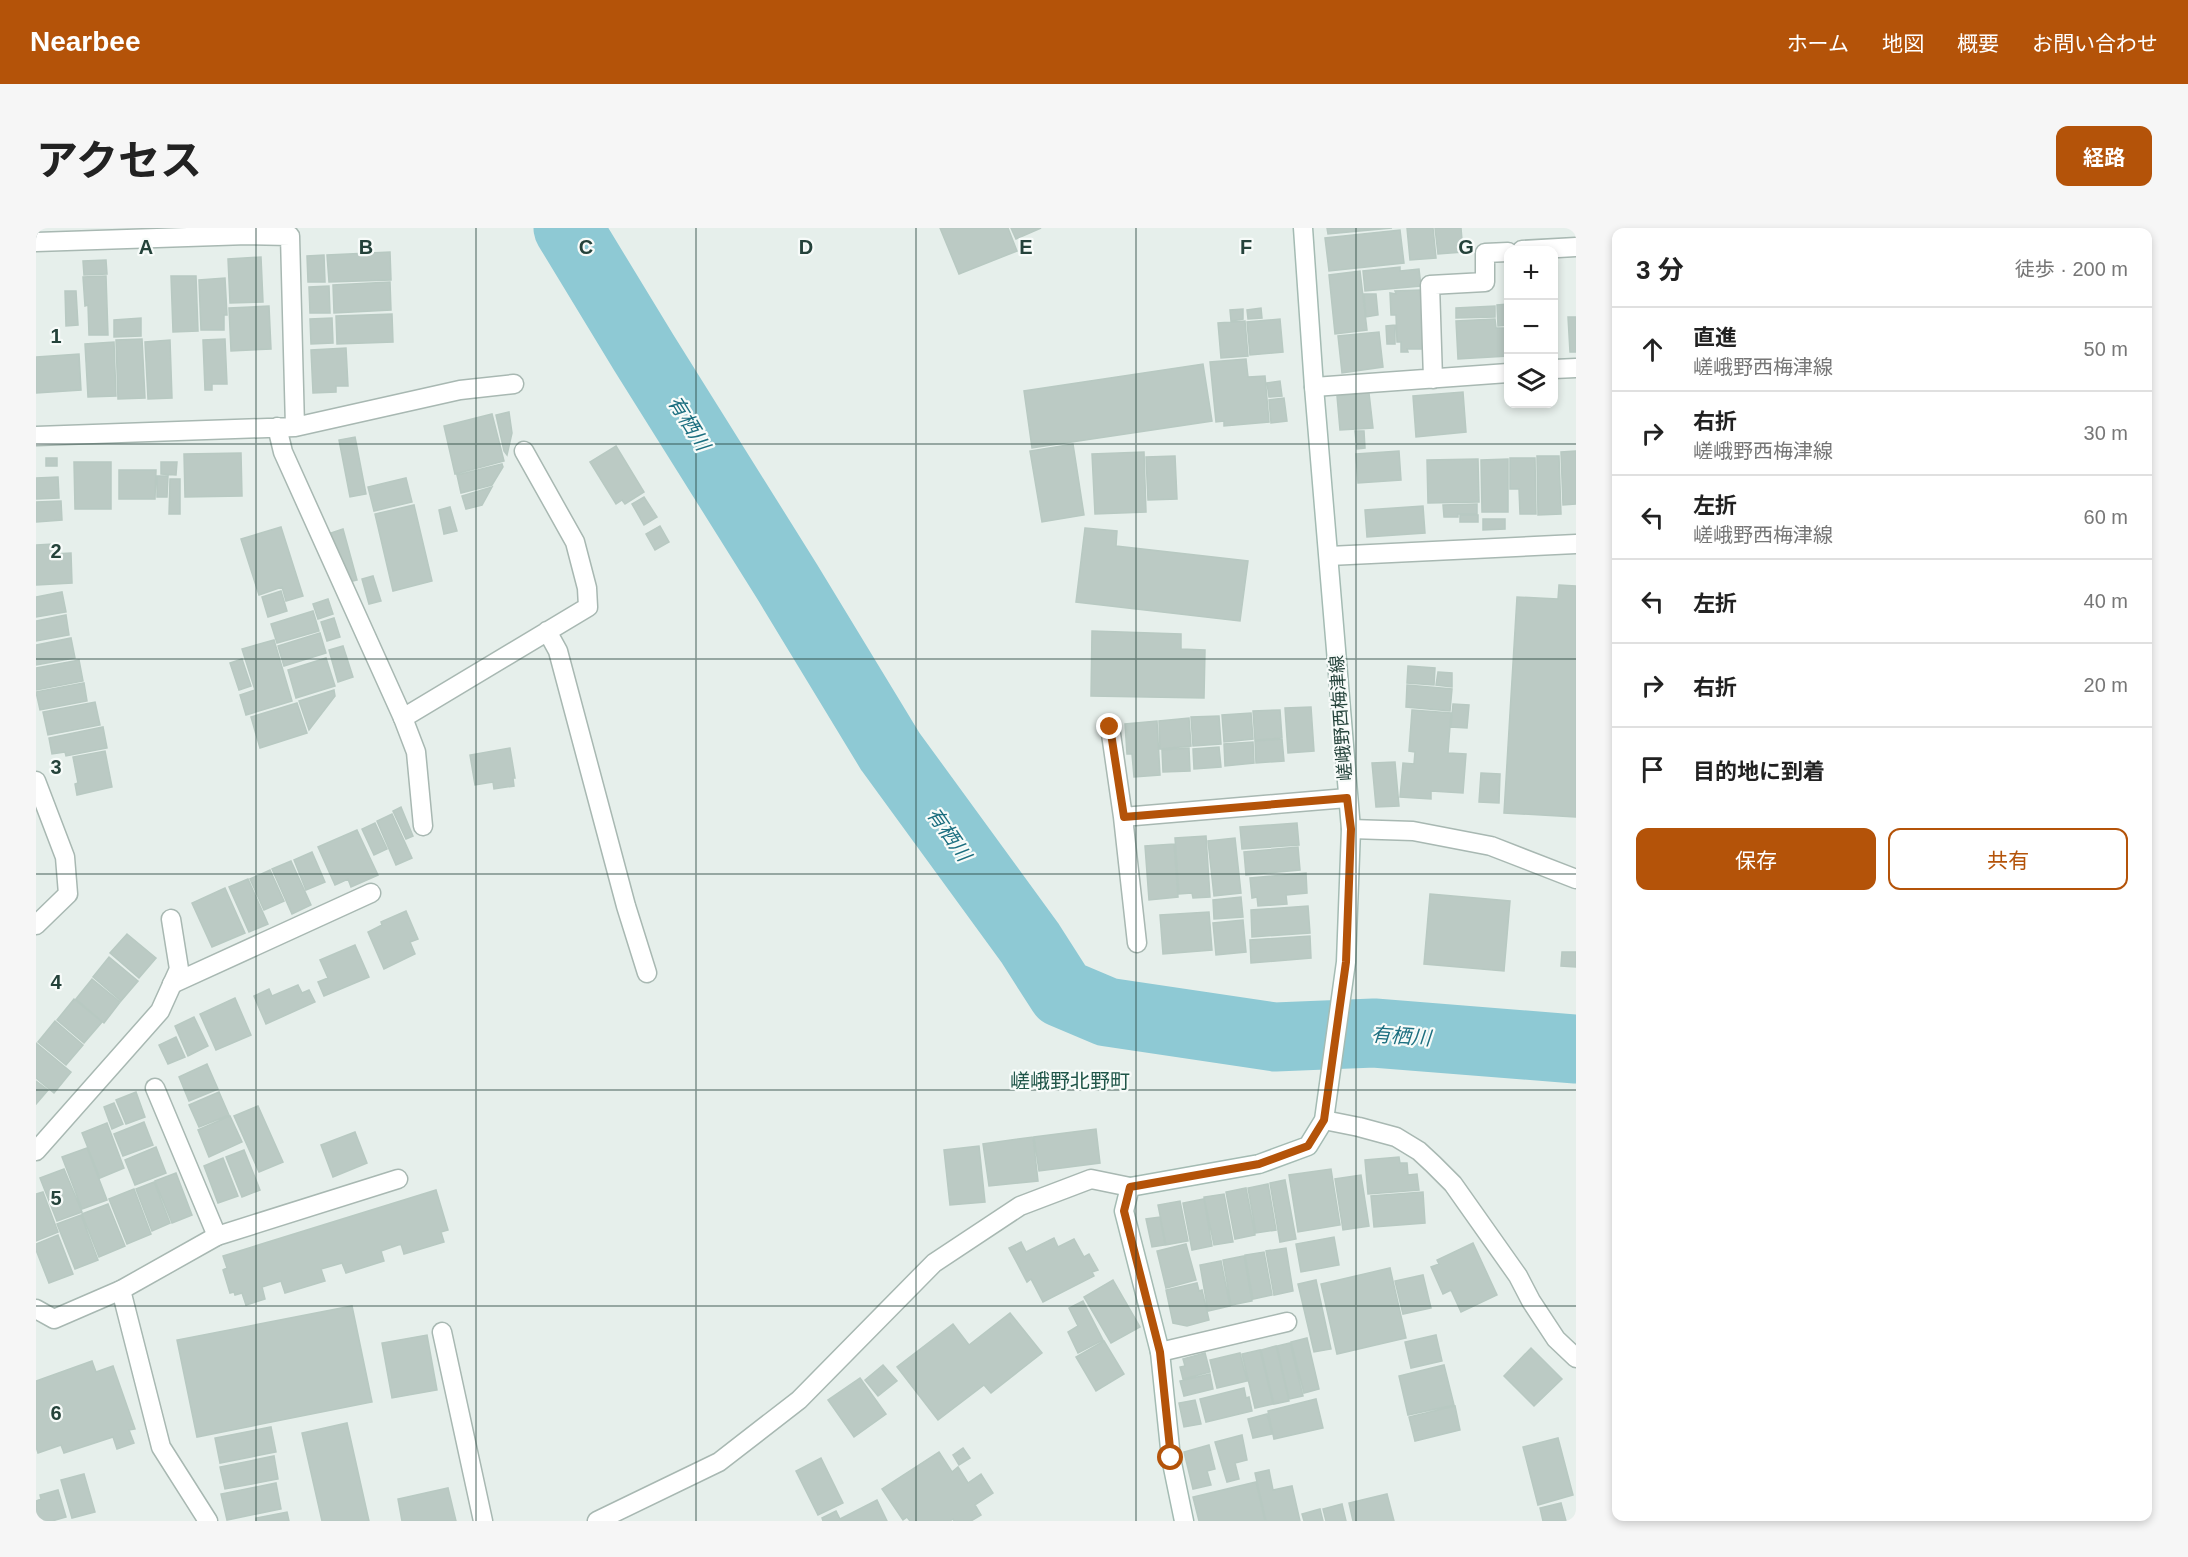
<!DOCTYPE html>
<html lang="ja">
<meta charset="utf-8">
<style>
:root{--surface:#fff;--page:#f6f6f6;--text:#222;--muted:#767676;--line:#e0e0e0;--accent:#b45309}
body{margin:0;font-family:Helvetica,"Noto Sans JP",sans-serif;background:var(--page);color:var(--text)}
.controls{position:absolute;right:18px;top:18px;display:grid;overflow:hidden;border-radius:12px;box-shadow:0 3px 9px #0003}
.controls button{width:54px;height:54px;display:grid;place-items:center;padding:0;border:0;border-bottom:2px solid var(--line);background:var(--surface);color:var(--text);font:30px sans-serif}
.stop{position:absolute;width:18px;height:18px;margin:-14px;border:4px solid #b45309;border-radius:50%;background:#fff}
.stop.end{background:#b45309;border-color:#fff;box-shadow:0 2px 6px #0008}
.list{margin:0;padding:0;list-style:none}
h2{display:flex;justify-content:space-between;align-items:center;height:78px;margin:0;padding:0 24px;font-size:26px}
h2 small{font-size:20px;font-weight:400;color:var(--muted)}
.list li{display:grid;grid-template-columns:39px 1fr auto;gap:18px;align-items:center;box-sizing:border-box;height:84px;padding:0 24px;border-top:2px solid var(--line)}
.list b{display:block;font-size:22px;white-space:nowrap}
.list p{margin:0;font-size:20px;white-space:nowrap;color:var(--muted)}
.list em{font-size:20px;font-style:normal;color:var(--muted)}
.actions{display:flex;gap:12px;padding:18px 24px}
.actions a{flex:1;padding:14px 0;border:2px solid var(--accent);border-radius:12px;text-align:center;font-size:21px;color:var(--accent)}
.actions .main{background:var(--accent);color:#fff}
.icon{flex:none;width:33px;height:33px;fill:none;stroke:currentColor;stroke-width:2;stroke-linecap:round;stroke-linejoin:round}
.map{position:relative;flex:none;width:1540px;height:1293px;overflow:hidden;border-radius:12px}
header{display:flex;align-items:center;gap:36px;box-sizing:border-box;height:84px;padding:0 30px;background:var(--accent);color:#fff}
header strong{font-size:28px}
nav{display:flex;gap:33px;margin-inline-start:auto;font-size:21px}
.intro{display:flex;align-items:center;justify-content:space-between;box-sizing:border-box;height:144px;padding:0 36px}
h1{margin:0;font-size:42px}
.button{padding:15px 27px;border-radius:12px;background:var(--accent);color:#fff;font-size:21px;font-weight:700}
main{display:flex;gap:36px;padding:0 36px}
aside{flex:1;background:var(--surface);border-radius:12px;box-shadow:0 3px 9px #0003}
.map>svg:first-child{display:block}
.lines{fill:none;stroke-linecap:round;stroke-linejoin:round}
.river{stroke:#8ec9d4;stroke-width:69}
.building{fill:#bbcac4;stroke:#b8c9c2;stroke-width:1.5}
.service-casing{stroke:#a8b8b2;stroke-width:21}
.minor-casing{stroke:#a8b8b2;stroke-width:21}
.secondary-casing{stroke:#a4bbb3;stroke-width:21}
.service{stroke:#fff;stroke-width:18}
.minor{stroke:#fff;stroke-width:18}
.secondary{stroke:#fff;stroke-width:18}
.route{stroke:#b45309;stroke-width:8}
.grid{fill:none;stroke:#24423a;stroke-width:1.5;stroke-opacity:0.55}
.labels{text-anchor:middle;stroke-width:4.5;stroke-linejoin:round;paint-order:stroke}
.street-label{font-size:18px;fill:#24423a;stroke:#f7fbf9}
.water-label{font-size:20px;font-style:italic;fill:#1c6f80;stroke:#f7fbf9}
.neighbourhood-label{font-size:20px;fill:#1f5548;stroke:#f7fbf9}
.grid-label{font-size:20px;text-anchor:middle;font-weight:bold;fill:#24423a;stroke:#f7fbf9;stroke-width:4.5;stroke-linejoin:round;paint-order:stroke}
</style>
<header>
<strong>Nearbee</strong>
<nav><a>ホーム</a><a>地図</a><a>概要</a><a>お問い合わせ</a></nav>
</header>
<div class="intro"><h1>アクセス</h1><a class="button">経路</a></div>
<main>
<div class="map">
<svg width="1540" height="1293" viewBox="0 0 1540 1293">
<rect width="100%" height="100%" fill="#e6efeb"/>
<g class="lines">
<path class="river" d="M532,0L608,125L752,355L854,523L994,715L1026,765L1071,784L1239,809L1338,805L1540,821"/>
</g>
<path class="building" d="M904,0H972L981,23L923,46Z
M975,0H1005L980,11Z
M1291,0H1356L1292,6Z
M1371,0H1397L1400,30L1374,32Z
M1399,0H1425L1427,24L1402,26Z
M1364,2L1368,35L1293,43L1289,10Z
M354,24L355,52L293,54L291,27Z
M288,27L289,54H272L271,28Z
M225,29L227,74L194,75L192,31Z
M70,32L71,46L48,47L47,33Z
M1364,39V43L1383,41L1385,58L1329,63L1327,43Z
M1324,43L1331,102L1299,106L1293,47Z
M70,48L72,107H53L52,77L49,78L47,49Z
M135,48H160L162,103L137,104Z
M189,50L191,87H188V102H165L163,52Z
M354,54L355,82L298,85L297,57Z
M293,58L294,85H274L273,59Z
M1385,62L1387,121H1371L1372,124H1365V114H1361L1360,87H1355L1354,65L1360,66L1359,63Z
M29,63H40L42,97L30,98Z
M1328,66H1340L1342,87L1330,89Z
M1472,76V97L1462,98L1461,77Z
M233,78L235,121L195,123L193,80Z
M1459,78V89L1420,90V80Z
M1225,80L1226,90L1212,91L1211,82Z
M1207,81V91L1195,93L1194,82Z
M356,86L357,114L301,116L300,88Z
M1532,89H1540V124H1534Z
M105,90V108L78,109V92Z
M296,90L297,115L275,116L274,91Z
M1244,91L1247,124L1214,127L1211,94Z
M1459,91L1460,100H1472V128L1422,131L1420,93Z
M1209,93L1212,128L1185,130L1182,95Z
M1359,97V116H1351L1350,98Z
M1343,104L1347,139L1306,145L1302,108Z
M106,111L109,170L82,171L80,112Z
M189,111L191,156H176V162H169L167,112Z
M134,112L136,170L112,171L109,114Z
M78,114L80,168L52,169L49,116Z
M310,120L312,158H300V164L277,165L275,122Z
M43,126L45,162L0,165V129Z
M1210,131L1212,149L1229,148L1233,194L1188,198V193L1180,194L1174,134Z
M1167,136L1176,193L996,220L988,163Z
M1244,153L1246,168L1233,169L1231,155Z
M1427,164L1430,204L1380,209L1377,168Z
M1333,165L1337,200L1304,202L1301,168Z
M1248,170L1251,193L1235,195L1233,172Z
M473,184L476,205L471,227L468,223L460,187Z
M456,186L468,233L419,246L408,198Z
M1319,203H1328L1329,220L1321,221Z
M319,209L330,266L314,269L303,212Z
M1037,216L1048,287L1006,294L994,223Z
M580,218L608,264L589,276L586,272L580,276L554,234Z
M1363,223L1365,252L1322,255L1320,226Z
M1540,223V276L1527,277L1525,224Z
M1108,224L1110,284L1059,286L1056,226Z
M205,225L206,268L149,269L148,226Z
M1139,228L1141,271L1112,272L1110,229Z
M1501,228H1523L1525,286L1502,287Z
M10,230H21V238H10Z
M1474,230H1499L1500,286H1484L1483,261H1474Z
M1442,231L1443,274L1392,275L1391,232Z
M1472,231V284H1446L1445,232Z
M38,234H75V281H39Z
M125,234H141L140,247L125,246Z
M466,236L467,239L456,257L425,265L421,247Z
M83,242H120L119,271H83Z
M121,248H132L131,269H121Z
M22,249L23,270L0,271V250Z
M370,250L376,274L338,283L332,259Z
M134,251H144V286H133Z
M456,259L446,277L430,281L426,268Z
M608,269L621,289L608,297L596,276Z
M25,273L26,292L0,294V274Z
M1441,276V286H1422V289H1408L1407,277Z
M378,277L396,353L357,363L339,286Z
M1387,278L1389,305L1331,309L1329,282Z
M414,279L421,303L408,306L403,282Z
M1424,287H1442V294H1424Z
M1447,291H1469V301L1447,302Z
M624,298L633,314L619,322L610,306Z
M245,299L267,368L250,373L246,359L223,367L205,311Z
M1049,300L1081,303L1080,318L1212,333L1204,393L1040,374Z
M307,301L321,352L309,355L295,305Z
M17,316V326L35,325L36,355L0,357V317Z
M337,348L345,373L333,376L326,351Z
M1523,357L1540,358V589L1468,585L1481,369L1522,371Z
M245,363L251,383L232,389L226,369Z
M26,364L30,384L0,389V369Z
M292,371L297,386L282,391L277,376Z
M277,383L283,403L241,415L235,396Z
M30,387L33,407L0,413V393Z
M298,390L304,409L291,413L285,394Z
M1056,403L1145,406V421L1169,422L1168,470L1055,468Z
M284,405L290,425L248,438L242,418Z
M35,410L39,430L0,437V417Z
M238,412L256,473L210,487L204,467L219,462L206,421Z
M307,418L317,449L302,454L293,422Z
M290,430L299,458L260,470L252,442Z
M206,431L215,458L203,462L194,435Z
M43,432L47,453L0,462V440Z
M1372,438L1399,440L1398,457L1371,455Z
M1402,444L1416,445V459L1400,457Z
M48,455L51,473L4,482L0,464Z
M1371,457L1416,461L1414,483L1370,479Z
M298,462L299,468L273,502L263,473Z
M59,474L64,497L12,507L7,484Z
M261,475L271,505L224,520L215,489Z
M1417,476L1433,477L1431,500L1415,499Z
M1275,479L1278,523L1252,525L1249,480Z
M1244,482L1246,510L1219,512L1217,483Z
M1376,482L1415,485L1412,525L1430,526L1427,565L1395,563V571L1364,569L1367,535L1378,536L1379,524L1373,523Z
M1215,485L1217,511L1188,514L1186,487Z
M1183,488L1185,516L1157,518L1155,489Z
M1153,490L1155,518L1124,521L1123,493Z
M1121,493L1124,547L1098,549L1096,526H1091L1089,496Z
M67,499L71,520L30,528L29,524L16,526L13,510Z
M1246,511L1248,533L1220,535L1219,513Z
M1217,514L1218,535L1189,538L1188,516Z
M1183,519L1185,539L1158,541L1157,521Z
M474,520L479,550H477L478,558L458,561L457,554L439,557L434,527Z
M1153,520L1154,543L1127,544L1126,522Z
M69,523L76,559L41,567L39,556L42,555L37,529Z
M1359,534L1363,578L1340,579L1336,535Z
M1445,545L1464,546L1463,575L1443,574Z
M365,579L377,608L370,611L357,583Z
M356,586L376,630L360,637L341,593Z
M339,595L351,621L338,627L326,601Z
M1261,595L1263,617L1206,621L1204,599Z
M321,602L342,647L315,659L312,651L299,657L282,619Z
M1170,608L1174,669L1157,670L1156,665L1143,666L1139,610Z
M1199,610L1205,665L1178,668L1172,613Z
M1138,616L1142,669L1113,672L1109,618Z
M1262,619L1264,642L1210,647L1208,624Z
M276,624L289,654L270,662L258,632Z
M255,633L275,677L256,686L236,641Z
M234,642L248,673L228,682L214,651Z
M1270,645L1271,665L1250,667L1251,676L1222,678L1221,669L1216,670L1214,650Z
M212,651L232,696L213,704L193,659Z
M189,660L209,705L176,719L156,675Z
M1394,666L1474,673L1468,743L1388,736Z
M1205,669L1207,689L1178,691L1177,672Z
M1272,678L1274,705L1216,709L1215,682Z
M370,683L382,711L374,714L379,726L348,741L332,704L346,697L345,694Z
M1173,684L1176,722L1127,726L1124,687Z
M1207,692L1210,724L1180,727L1177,695Z
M91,706L120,730L103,750L74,725Z
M1274,708L1275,730L1215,735L1214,712Z
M319,717L333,749L288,768L282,754L292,750L284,732Z
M1526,724H1540V739L1525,738Z
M73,729L102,753L85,773L57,749Z
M56,751L84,774L68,795L40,771Z
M262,757L266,765L273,762L279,774L230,796L218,768L233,761L236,768Z
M199,770L215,807L180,822L164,786Z
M38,771L66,794L48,815L21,792Z
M158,789L172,818L152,828L139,798Z
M19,793L47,817L30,837L2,814Z
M140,809L149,829L132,836L123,817Z
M0,815L35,844L18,865L0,850Z
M171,836L182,861L153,873L143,849Z
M0,853L12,862L0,876Z
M100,864L109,889L90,896L80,872Z
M183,864L193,887L163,899L153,877Z
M78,875L87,896L76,901L68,879Z
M222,878L247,934L223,944L198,888Z
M194,888L206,914L173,929L162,902Z
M108,894L117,917L87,928L78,906Z
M71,895L88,940L64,950L46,905Z
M1060,901L1064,935L1003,943L998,909Z
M319,904L331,935L297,949L285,917Z
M997,909L1002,953L953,958L947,916Z
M943,918L949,974L914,977L908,922Z
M120,919L130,945L99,957L89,932Z
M51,920L71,972L46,981L26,929Z
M208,922L224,962L206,969L190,929Z
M1363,929L1364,935H1371L1372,947L1381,946L1383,962L1332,966L1329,932Z
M187,930L202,968L182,975L168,938Z
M28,941L46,984L21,993L4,950Z
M1295,941L1304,997L1262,1004L1253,947Z
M140,945L156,987L136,995L119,953Z
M1325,947L1333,998L1307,1002L1299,951Z
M1249,952L1260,1011L1244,1014L1234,955Z
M118,954L134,995L116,1003L100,961Z
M1232,956L1240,1002L1220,1005L1212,960Z
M1210,960L1219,1007L1199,1011L1190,964Z
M98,961L115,1006L91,1016L73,971Z
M400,962L412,1002L405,1004L408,1014L368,1026L365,1016L345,1023L348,1033L310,1045L306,1035L285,1041L289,1053L249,1065L245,1053L226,1059L229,1071L210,1077L206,1065L199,1067L198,1064L194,1065L187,1042L191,1040L187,1028Z
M7,964L22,1004L0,1013V966Z
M1387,964L1389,995L1338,999L1335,968Z
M1188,966L1197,1014L1178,1017L1168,969Z
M1168,971L1176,1018L1156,1022L1147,975Z
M1144,973L1152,1013L1130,1017L1122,977Z
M72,976L89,1018L63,1029L46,986Z
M45,987L62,1032L39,1041L21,996Z
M1124,989L1129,1017L1116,1019L1110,991Z
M22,1007L37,1046L13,1055L0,1022V1016Z
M1298,1009L1303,1037L1265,1044L1260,1016Z
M1018,1010L1022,1019L1038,1011L1048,1029L1053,1026L1062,1042L1056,1044L1058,1048L1007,1074L995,1051L991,1054L973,1020L985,1014L990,1024Z
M1437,1015L1461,1067L1425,1084L1415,1062L1407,1066L1395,1039L1403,1036L1401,1032Z
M1150,1016L1160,1052L1130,1060L1121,1023Z
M1250,1020L1257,1063L1238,1067L1230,1023Z
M1228,1024L1236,1067L1217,1071L1209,1027Z
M1208,1028L1216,1073L1195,1077L1187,1032Z
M1185,1033L1194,1078L1172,1083L1164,1037Z
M1354,1040L1370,1110L1301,1126L1285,1056Z
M1387,1047L1395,1080L1367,1086L1359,1053Z
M1077,1052L1104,1099L1075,1115L1048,1069Z
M1280,1052L1295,1121L1278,1124L1262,1056Z
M1161,1055L1163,1063L1166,1062L1173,1092L1151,1098L1137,1095L1130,1062Z
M1047,1073L1067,1112L1042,1125L1032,1104L1042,1098L1033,1080Z
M316,1078L336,1174L161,1209L141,1112Z
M974,1085L1006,1125L955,1165L948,1157L902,1192L861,1139L917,1096L933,1117Z
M391,1107L401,1162L356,1170L346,1115Z
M1400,1107L1406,1133L1375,1140L1369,1114Z
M1271,1110L1283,1161L1268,1165L1255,1114Z
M1068,1113L1088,1146L1060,1163L1040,1129Z
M1254,1115L1267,1168L1253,1171L1241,1118Z
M1240,1118L1253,1173L1238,1176L1225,1122Z
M1495,1120L1526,1151L1498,1178L1468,1148Z
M1224,1122L1237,1176L1219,1180L1206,1126Z
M1169,1125L1174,1144L1147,1151L1144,1139L1149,1138L1147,1131Z
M1204,1125L1211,1153L1181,1160L1174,1132Z
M56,1133L60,1144L77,1138L99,1201L93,1202L98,1215L81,1221L77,1209L28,1225L25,1217L2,1225L0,1219V1153Z
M847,1137L861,1153L842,1168L829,1152Z
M1408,1137L1418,1177L1372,1187L1363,1148Z
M1174,1146L1177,1161L1148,1168L1144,1153Z
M824,1150L850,1186L818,1209L792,1172Z
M1208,1160L1210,1170L1213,1169L1216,1183L1170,1194L1164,1171Z
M1280,1171L1287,1200L1238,1211L1232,1183Z
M1159,1172L1165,1196L1148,1199L1143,1175Z
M1419,1178L1424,1202L1379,1213L1373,1189Z
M1231,1186L1236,1206L1217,1210L1212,1191Z
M311,1195L333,1293H286L266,1205Z
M235,1199L240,1224L184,1235L179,1210Z
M1206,1207L1211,1232L1199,1235L1203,1251L1191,1254L1179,1214Z
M1522,1210L1537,1267L1502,1277L1487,1219Z
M1173,1217L1179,1241L1171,1243L1175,1257L1157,1261L1148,1224Z
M927,1220L934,1230L923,1237L917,1227Z
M903,1224L916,1244L922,1239L932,1255L945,1246L957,1265L939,1277L945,1287L935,1293H918L917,1291L914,1293H874L871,1289L867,1292L846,1261Z
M238,1228L242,1251L189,1261L184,1239Z
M785,1230L807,1275L782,1287L760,1243Z
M1233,1242L1237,1262L1256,1258L1264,1293H1230L1219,1245Z
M48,1246L59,1284L36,1290L25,1252Z
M1220,1254L1229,1293H1163L1157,1269Z
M240,1255L245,1281L191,1292L185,1266Z
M412,1260L420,1293H366L362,1271Z
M22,1262L30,1289L16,1293H0V1273L5,1271L4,1267Z
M1351,1266L1358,1293H1317L1313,1275Z
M841,1272L851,1293H787L786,1290L800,1283L804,1291Z
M1525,1275L1530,1293H1507L1504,1280Z
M1306,1276L1310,1293H1290L1287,1281Z
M1284,1281L1287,1293H1268L1266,1286Z
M251,1284L253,1293H220V1290Z"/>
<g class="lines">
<defs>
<path id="service" d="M1486,22L1540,19
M1518,141L1540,140
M1397,151L1394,57L1449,54V25L1472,24
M1278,159L1472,145
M367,490L380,524L387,598
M136,756L335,665
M119,860L181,1008
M1288,892L1323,899L1360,909L1383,923L1397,936L1417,956L1482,1048L1495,1073L1520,1111L1540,1130
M85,1062L125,1219L172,1293"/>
<path id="minor" d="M0,14L212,7L254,8L259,199L0,208
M241,199L247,224L367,490L552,379L551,360L539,314L488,223
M259,199L424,162L478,156
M1293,328L1540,316
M511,403L522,423L590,678L611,745
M1074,499L1087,589L1101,715
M0,553L29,629L32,666L0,697
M1087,589L1311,570
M1315,601L1377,603L1455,618L1540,651
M0,923L124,783L143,741L135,691
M0,1081L18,1091L85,1062L181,1008L362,951
M406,1104L447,1293
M1124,1124L1251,1094
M561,1293L683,1234L763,1172L898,1035L984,978L1055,951L1094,959"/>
<path id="secondary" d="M1148,1293L1135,1230L1124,1124L1088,983L1094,959L1223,936L1272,918L1288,892L1310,734L1315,601L1278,159L1267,0"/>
</defs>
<use href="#service" class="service-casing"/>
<use href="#minor" class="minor-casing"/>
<use href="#secondary" class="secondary-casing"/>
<use href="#service" class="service"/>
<use href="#minor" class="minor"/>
<use href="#secondary" class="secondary"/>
</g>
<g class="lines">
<path class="route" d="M1074,499L1088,589L1311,570L1315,601L1310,734L1288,892L1272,918L1223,936L1094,959L1088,983L1124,1124L1135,1230"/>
</g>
<path class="grid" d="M220,0V1293M440,0V1293M660,0V1293M880,0V1293M1100,0V1293M1320,0V1293M0,216H1540M0,431H1540M0,646H1540M0,862H1540M0,1078H1540"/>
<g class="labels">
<g class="street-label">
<text transform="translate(1305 490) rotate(-94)" y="6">嵯峨野西梅津線</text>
</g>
<g class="water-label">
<text transform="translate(653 195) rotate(58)" y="7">有栖川</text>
<text transform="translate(913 606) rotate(55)" y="7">有栖川</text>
<text transform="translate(1365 808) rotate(4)" y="7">有栖川</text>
</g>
<g class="neighbourhood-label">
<text x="1034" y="860">嵯峨野北野町</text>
</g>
</g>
<g class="grid-label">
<text x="110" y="26">A</text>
<text x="330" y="26">B</text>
<text x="550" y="26">C</text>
<text x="770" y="26">D</text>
<text x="990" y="26">E</text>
<text x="1210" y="26">F</text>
<text x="1430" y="26">G</text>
<text x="20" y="115">1</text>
<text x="20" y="330">2</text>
<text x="20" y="546">3</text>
<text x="20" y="761">4</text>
<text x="20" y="977">5</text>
<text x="20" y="1192">6</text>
</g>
</svg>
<div class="controls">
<button>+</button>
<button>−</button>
<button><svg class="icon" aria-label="layers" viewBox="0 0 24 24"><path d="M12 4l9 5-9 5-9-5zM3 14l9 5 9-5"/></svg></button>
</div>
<div class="stop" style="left:1135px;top:1230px"></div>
<div class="stop end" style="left:1074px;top:499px"></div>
</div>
<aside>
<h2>3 分<small>徒歩 · 200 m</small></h2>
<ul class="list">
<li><svg class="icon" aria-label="ahead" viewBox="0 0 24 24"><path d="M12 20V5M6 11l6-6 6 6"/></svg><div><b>直進</b><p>嵯峨野西梅津線</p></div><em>50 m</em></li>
<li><svg class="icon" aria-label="right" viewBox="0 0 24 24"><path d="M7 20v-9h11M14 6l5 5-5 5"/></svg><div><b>右折</b><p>嵯峨野西梅津線</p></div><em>30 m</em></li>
<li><svg class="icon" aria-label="left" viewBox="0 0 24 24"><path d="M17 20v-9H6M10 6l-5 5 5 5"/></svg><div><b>左折</b><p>嵯峨野西梅津線</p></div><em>60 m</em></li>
<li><svg class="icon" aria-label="left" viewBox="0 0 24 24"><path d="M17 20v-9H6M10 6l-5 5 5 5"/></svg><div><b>左折</b></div><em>40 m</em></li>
<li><svg class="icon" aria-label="right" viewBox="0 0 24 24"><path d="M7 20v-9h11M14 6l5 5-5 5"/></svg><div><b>右折</b></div><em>20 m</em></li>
<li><svg class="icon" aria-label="arrive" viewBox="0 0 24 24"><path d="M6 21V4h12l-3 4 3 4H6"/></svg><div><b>目的地に到着</b></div></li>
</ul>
<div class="actions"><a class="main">保存</a><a>共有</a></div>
</aside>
</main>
